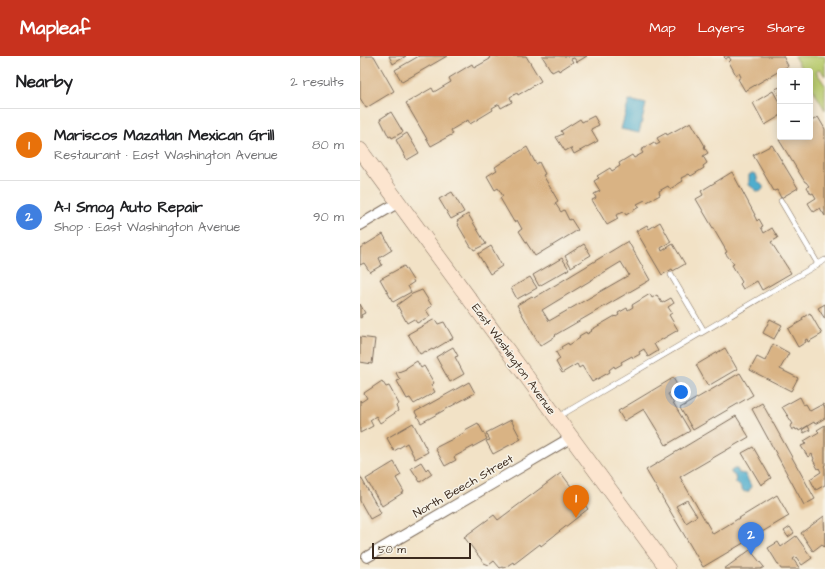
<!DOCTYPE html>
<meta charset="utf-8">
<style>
:root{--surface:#fff;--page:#f2f2f2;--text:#202124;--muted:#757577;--line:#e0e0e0;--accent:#c8321e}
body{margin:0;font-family:"Architects Daughter",sans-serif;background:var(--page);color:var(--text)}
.controls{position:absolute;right:12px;top:12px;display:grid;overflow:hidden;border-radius:4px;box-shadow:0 2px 10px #0003}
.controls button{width:36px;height:36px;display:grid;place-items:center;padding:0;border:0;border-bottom:1px solid var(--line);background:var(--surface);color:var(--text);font:20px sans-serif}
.scale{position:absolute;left:12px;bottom:10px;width:99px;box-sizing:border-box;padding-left:4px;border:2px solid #3b2a1e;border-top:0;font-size:11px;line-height:14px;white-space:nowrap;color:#3b2a1e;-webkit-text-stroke:3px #f7f3e8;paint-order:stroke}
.you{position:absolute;left:321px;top:336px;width:14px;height:14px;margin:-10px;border:3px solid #fff;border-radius:50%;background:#1a73e8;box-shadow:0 0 0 6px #1a73e833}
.badge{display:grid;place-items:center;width:26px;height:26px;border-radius:50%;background:var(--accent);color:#fff;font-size:13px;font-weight:700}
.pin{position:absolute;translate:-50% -33px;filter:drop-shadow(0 1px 2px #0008)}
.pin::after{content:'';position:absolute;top:21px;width:14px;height:12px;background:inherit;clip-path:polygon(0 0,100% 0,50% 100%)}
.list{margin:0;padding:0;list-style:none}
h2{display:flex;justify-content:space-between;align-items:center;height:52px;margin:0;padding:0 16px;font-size:17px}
h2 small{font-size:13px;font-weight:400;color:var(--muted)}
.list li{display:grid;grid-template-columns:26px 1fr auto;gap:12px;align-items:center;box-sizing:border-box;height:72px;padding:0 16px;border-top:1px solid var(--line)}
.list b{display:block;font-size:15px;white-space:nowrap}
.list p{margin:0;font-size:13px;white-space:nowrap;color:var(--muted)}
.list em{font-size:13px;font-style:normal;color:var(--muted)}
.map{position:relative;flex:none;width:465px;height:513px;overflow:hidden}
header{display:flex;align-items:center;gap:24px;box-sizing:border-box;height:56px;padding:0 20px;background:var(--accent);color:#fff}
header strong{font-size:19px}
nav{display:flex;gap:22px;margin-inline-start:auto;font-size:14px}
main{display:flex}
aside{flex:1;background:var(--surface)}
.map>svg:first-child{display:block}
.green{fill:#bacc6f;stroke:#7a7b46}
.water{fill:#4fadcd;stroke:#456c76}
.building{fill:#d9b384;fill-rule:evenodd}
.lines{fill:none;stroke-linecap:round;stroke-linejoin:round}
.service-casing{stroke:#7b6a59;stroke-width:6}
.minor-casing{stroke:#7b6a59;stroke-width:12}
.secondary-casing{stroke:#7b6a59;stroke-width:16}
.service{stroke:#fff;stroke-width:5}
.minor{stroke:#fff;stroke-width:10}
.secondary{stroke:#fce5cf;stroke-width:15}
.labels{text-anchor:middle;stroke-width:3;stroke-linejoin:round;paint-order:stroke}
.street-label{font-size:12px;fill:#3b2a1e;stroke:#f7f3e8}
</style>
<header>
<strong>Mapleaf</strong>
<nav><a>Map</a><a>Layers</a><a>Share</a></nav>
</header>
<main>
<aside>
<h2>Nearby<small>2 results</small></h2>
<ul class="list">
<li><span class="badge" style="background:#e8710a">1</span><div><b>Mariscos Mazatlan Mexican Grill</b><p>Restaurant · East Washington Avenue</p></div><em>80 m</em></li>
<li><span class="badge" style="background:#3f7fe0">2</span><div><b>A-1 Smog Auto Repair</b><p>Shop · East Washington Avenue</p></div><em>90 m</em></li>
</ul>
</aside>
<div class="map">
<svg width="465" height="513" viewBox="0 0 465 513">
<rect width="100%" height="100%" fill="#f7f3e8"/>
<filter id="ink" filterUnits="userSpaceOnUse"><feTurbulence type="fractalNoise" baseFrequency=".025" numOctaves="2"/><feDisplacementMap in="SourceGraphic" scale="8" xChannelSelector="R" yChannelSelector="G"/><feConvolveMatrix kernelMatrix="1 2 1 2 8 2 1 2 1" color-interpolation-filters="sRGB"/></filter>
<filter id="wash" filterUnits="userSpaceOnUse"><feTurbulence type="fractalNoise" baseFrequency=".012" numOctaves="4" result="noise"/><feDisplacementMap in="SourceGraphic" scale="16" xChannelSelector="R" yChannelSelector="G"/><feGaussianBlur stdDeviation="0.9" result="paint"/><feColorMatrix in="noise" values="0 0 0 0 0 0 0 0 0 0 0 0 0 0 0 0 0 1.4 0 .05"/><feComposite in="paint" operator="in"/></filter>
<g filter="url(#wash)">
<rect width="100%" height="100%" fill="#f2e2c6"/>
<path class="green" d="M434,0H465V20L460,13L456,16L465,29V54L450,28V15H443Z"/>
<path class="water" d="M269,44L286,48L279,77L261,73Z
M392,117L396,118L398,125L403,130V133L400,136L397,135L389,129V119Z
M374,413H377L379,417L385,418L391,430L389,435L385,436L382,434L380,430L376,427L375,420L371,417V415Z"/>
<g id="blocks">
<path class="building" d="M0,0H14L34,35L6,52L0,42Z
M29,0H46L33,8Z
M59,0H87L42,26L35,14Z
M129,0H166L181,25L158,39L157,37L150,41L152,46L141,52L139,48L132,52L133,54L110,68L108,64L91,74L93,78L71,90L46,47L72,32L74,36L91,26L89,22L112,8L114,12L130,3Z
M182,0H227L217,6L214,2L211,3L213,6L199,15L198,13L192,16Z
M364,0H423L428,10L385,35L378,23L381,21L379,17L376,19L369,6L371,4L369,1L365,3Z
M420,31V42L415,33Z
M413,35L420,48V60L405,69L393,47Z
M31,56L43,76L32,82L31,80L29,81L20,63Z
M234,60L239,69L231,73L238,85L214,98L211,92L205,95L196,81L203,78L201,75L220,63L222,66Z
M458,61L465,73V160L460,152L454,156L451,152L448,147L456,142L453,137L451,138L447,131L449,130L446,126H445L419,84L425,81H450V66Z
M331,66L345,90L344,91L348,97L343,100L347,107L343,110L344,112L331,120L329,118L321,122L323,125L310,133L308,130L299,135L300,139L287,146L285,144L277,148L279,151L266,159L264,156L256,159L258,163L247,169L232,144L236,142L234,138L240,135L234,125L239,122L237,120L250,112L252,115L260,110L259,107L272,99L274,102L283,97L281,94L294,86L296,89L300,87L297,82L306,77L307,79Z
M47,77L59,97L47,104L36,84Z
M412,89L438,132L421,142L417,134L414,135L393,99Z
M167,91L176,108L179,106L185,118L183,119L198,145L195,147L201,156L204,154L209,164L211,163L218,174L175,200L159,175L162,173L157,164L154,166L140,142L143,140L138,132L135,134L127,120L137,114L135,111L141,107Z
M372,116L395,159H394L397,165L399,163L403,170L401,171L404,177L412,172L418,182L411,186L431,217L402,234L397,225L383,233L380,228L382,226L372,209L374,208L365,197L367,196L336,143L343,139L341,135Z
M92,136L104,156L91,163L79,143Z
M108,158L126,188L114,194L112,191H111L98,169H99L97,165Z
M300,166L311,186L301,192L302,195L313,188L325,208L313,215L312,213L302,219L276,175L287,169L289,173Z
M23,178L32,194L19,202L22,209L10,216L4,207L0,209V192Z
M268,185L290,224L195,279L196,280L180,290L157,249L172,240L174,242ZM261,206L269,219L189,265L182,254Z
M224,188L231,199L211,211L205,200Z
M131,190L142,210L130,218L118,198Z
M202,202L209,213L179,230L173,219Z
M44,210L54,226L48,230L51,236L33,246L20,223Z
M170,221L177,232L157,243L151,232Z
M62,234L72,250L66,254L70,260L63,265V264L57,267L54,263L47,267L37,249L52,238Z
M290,238L292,242L297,239L302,247L311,242L314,247L308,251L312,257L309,259L318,274L294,288L298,295L288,301L284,293L279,296L280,298L273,302L272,300L261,306L262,308L255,312L254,310L249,314L250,316L232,326L222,310L219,312L217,308L202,317L196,306L200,303L196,296L202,293L201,291L208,287L209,289L220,282L219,280L226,276L227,278L232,275L231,274L255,260L256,261L259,259L258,257L267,252L268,254L273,251L272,249Z
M0,248L5,257L1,259L2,261L0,262Z
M465,248V263L458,252Z
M450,257L462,278L448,286L447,283L445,284L446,286L438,291L428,273L443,264L442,262Z
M75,263L78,268L84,266L93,282L73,294L72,293L67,296L66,295L60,298L48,278Z
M410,263L422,269L414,283L403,277Z
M0,281L15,283L12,308L0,306Z
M413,288L429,297L420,313L438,322L431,335L390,314L397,301L405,305Z
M93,291L98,300L95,301L104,318L90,326L76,301Z
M365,292L377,313L348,330L336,309Z
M57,305L61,312L64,310L74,327L71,329L75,336L54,348L50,342L47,343L37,325L40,324L36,317L46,313V312Z
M380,317L393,339L333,374L320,352Z
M313,322L319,332L308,338L330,375L306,389L284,353L264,365L258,355Z
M22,325L26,331L29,330L39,348L36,350L38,355L20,367L16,360L10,364L13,370L0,377V344L1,346L7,342L4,337Z
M109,326L115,337L61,367L55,356Z
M440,341L444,349L446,348L450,355L463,348L465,352V362L455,368L454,366L439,375L438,373L436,374L435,372L432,374L430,370L433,368L422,351Z
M402,347L455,443L444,449L392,353Z
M376,360L389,381L320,421L353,478L417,439L429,460L343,511L286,414ZM327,444L337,460L326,467L316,450Z
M151,364L161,383L133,398L126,385L130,384L126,377Z
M53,367L68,396L55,403L47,387L34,395L27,382Z
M118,367L127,383L94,401L96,404L85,410L75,392L106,376L105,374Z
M465,369V409L464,410L465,412V429L456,434L450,423L461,416L459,412L458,413L453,404L454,403L452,398L448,401L441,390L446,388L444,385L459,376L457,374Z
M448,370L450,374L444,377L442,374Z
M393,391L411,422L401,429L382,397Z
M34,406L41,419L36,422L44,436L22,450L6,423Z
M61,406L66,414L68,412L72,418L60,426L51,412Z
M201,417L228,453L181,490L180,488L154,508L153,506L144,512L142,511L140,512L134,505L129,509L124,507L104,481L134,459L138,464Z
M0,420L21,457L10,463L0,445Z
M464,460L465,490L464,491L462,488L453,495L441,477Z
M430,471L434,477L428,481L424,475Z
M436,480L452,502L442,509L436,501L433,503L440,513H421L408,492L418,486L421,491Z
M390,494L404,511L401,513H364Z"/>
</g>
</g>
<g filter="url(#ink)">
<use href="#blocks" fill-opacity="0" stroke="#7b6a59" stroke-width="1"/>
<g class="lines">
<defs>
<path id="service" d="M421,145L458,208
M311,219L344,275
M198,361L465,204"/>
<path id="minor" d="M0,169L39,146
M7,501L212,381"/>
<path id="secondary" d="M0,94L308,513"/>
</defs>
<use href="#service" class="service-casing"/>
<use href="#minor" class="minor-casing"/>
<use href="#secondary" class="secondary-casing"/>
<use href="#service" class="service"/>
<use href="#minor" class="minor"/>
<use href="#secondary" class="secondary"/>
</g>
</g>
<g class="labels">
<g class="street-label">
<text transform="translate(154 303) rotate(54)" y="4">East Washington Avenue</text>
<text transform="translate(103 430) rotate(-30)" y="4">North Beech Street</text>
</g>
</g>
</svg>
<div class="controls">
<button>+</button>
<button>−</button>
</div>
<div class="scale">50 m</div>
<div class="you"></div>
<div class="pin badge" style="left:216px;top:462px;background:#e8710a">1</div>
<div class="pin badge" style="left:391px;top:499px;background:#3f7fe0">2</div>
</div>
</main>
